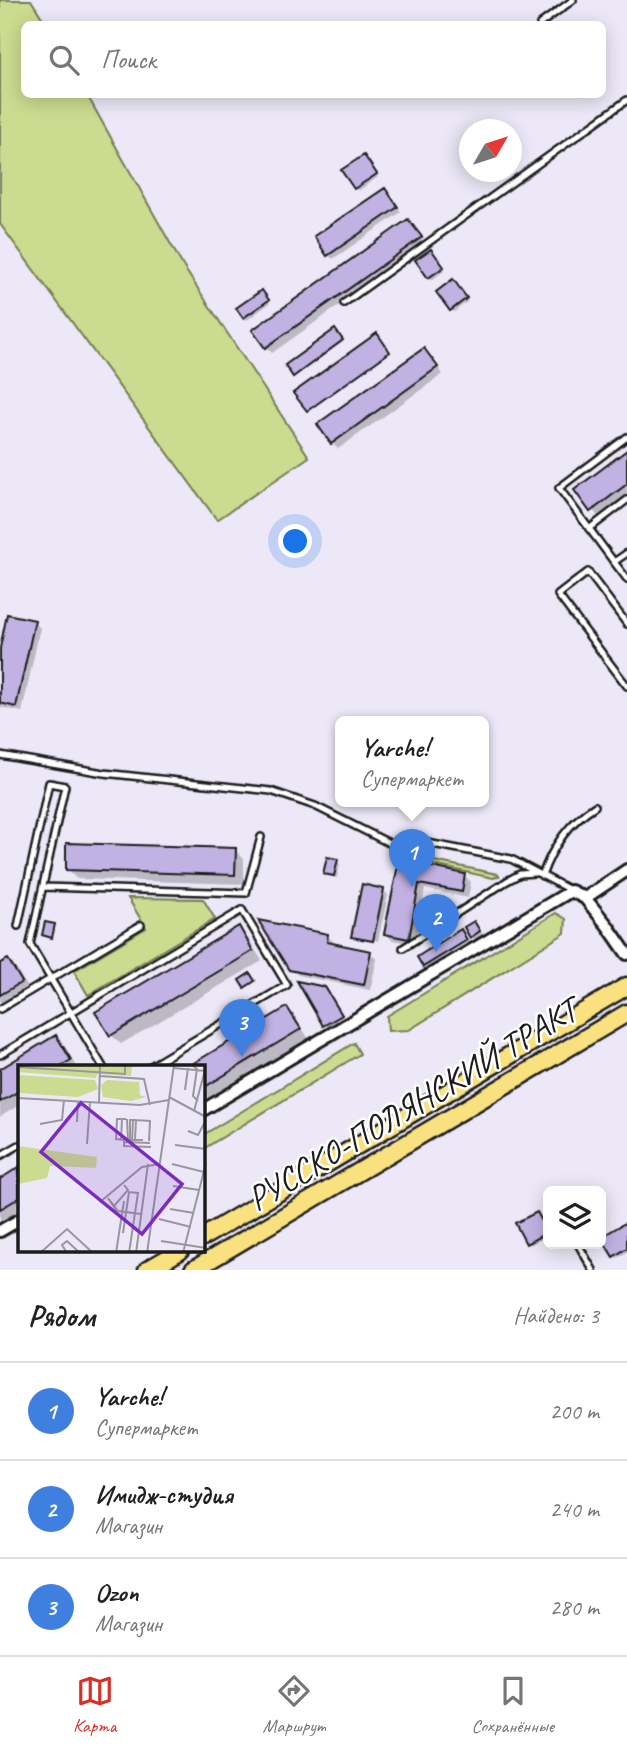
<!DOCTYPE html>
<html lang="ru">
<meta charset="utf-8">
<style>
:root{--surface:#fff;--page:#f6f6f6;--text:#202124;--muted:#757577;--line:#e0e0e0;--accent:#d93025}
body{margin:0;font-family:Caveat,sans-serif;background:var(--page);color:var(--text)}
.controls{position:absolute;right:21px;bottom:21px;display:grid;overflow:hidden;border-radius:10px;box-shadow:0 4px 18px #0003}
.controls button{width:63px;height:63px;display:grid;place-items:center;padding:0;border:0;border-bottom:2px solid var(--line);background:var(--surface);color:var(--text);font:35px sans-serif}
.compass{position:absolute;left:459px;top:119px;width:63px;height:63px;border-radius:50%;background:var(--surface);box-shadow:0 4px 18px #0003;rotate:51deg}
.you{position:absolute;left:296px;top:542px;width:24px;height:24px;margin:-18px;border:5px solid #fff;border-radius:50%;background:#1a73e8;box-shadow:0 0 0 10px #1a73e833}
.badge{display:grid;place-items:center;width:46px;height:46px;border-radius:50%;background:var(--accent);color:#fff;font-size:23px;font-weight:700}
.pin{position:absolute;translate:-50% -58px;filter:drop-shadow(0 2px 4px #0008)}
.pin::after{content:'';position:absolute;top:37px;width:24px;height:21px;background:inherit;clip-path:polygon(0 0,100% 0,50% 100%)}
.popup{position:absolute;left:335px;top:716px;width:154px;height:91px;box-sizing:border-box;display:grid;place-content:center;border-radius:10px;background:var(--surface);filter:drop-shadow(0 2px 5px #0005);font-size:23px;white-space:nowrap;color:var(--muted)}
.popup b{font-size:26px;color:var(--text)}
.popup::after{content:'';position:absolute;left:50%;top:100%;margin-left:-14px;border:14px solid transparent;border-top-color:var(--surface)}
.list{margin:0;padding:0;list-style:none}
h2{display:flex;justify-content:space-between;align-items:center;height:91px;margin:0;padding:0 28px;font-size:30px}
h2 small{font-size:23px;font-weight:400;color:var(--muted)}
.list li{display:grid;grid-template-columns:46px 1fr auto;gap:21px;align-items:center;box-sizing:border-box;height:98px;padding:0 28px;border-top:2px solid var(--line)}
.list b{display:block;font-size:26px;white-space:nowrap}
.list p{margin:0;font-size:23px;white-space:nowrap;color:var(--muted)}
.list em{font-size:23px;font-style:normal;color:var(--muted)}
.icon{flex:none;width:38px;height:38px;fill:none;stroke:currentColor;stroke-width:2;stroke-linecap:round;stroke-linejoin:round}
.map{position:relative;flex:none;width:627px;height:1270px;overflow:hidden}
.search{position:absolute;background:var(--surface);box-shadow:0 4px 18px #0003;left:21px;right:21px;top:21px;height:77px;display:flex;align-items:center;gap:18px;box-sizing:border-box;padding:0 24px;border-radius:10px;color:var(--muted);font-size:26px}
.sheet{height:385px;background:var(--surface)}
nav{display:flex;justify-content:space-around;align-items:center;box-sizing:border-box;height:98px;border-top:2px solid var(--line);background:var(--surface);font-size:19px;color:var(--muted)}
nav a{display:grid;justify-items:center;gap:4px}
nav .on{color:var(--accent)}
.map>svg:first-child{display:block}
.green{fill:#cbdb8f;stroke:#747c56;stroke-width:2}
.shadow{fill:#0003}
.building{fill:#c1b2e3;stroke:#1c1c1c;stroke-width:2}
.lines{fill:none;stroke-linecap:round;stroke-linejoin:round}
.service-casing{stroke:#1c1c1c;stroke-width:10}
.minor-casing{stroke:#1c1c1c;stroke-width:16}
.primary-casing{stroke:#1c1c1c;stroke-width:21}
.service{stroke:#fff;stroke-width:5}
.minor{stroke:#fff;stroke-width:10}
.primary{stroke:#fae180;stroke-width:16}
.labels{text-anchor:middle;stroke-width:5;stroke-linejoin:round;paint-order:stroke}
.street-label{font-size:35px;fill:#1c1c1c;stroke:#fff}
.inset-road{fill:none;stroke:#99969f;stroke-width:2}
.view{fill:#7b2cbf;fill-opacity:0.15;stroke:#7b2cbf;stroke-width:3.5}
.inset-edge{fill:none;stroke:#1c1c1c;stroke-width:3.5}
</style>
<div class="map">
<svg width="627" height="1270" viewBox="0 0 627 1270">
<rect width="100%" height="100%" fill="#ece8f7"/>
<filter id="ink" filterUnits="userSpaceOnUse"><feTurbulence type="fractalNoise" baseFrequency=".0143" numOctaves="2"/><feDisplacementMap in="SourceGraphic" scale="14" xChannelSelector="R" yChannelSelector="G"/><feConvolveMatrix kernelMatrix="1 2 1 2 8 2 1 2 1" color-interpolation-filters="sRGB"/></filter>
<g filter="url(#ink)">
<path class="green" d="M0,0H31L46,24H24V94L87,95L183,266L309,457L217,520L0,224Z
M420,858L497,874L499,876L493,878L420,862L418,859Z
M128,898L203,899L215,919L88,995L74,971L146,928Z
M556,913L566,919L565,933L409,1030L388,1031L387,1016Z
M354,1043L360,1054L203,1149V1135Z"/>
<path class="shadow" d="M366,160L378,177L358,191L344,171Z
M389,194L401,212L333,259L328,255Z
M408,221L426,244L272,353L266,347Z
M433,254L445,270L432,280L429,277Z
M455,284L468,301L454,312L451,309Z
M264,294L270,303L247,320L244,317Z
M335,332L343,342L295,376L287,366Z
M377,335L390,353L309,411L296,393Z
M424,350L443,374L338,449L332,443Z
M627,453V500L601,520L577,491Z
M34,622L40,628L22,712L0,707V656Z
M235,850L244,859V884L77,879L67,870Z
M337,861L340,864L337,878L328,876L325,873Z
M400,862L464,875L471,882L468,898L425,889L415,944L392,940L386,934Z
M383,890L388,895L378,941L356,936V939L353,936Z
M474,923L484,936L476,941L472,937Z
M238,928L248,938L262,961L121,1044L111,1035L98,1012Z
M460,932L471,945L429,971L419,957Z
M327,936L334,942L333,945L370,953L377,959L370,990L298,975L291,968Z
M7,961L17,970L30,992L0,1009V965Z
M324,989L329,994L345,1020L329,1029L325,1025Z
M287,1009L296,1019L309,1039L203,1102V1067H191Z
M56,1037L65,1047L77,1067H19V1105L0,1117V1071Z
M19,1169V1212L0,1224V1181Z
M539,1216L548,1236L530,1245L528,1243Z
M627,1227V1252L617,1258L615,1256Z"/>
<path class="building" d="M364,155L377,174L354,189L341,170Z
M385,188L398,207L327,256L314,236Z
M408,219L422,237L265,348L252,330Z
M431,249L444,267L428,278L415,260Z
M453,279L467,298L450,311L436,292Z
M262,290L269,300L243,318L236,308Z
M335,329L343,340L293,377L285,365Z
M377,333L390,352L307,411L293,393Z
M424,348L438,367L331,444L317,424Z
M627,450V484L590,512L574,490Z
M7,614L35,620L16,707L0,703V648Z
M66,843L236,848L235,875L66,870Z
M327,857L338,859L334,876L323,874Z
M399,860L465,874L462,892L419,884L409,939L384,934Z
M362,884L384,889L373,941L351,937Z
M258,920L328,934L327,942L371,951L364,985L289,970Z
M474,921L480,931L470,938L464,927Z
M45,922L55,924L52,938L42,935Z
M239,926L253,951L110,1036L95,1012Z
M461,929L467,940L423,967L417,957Z
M8,959L22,982L0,995V963Z
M250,973L255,981L244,988L239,980Z
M297,981L325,987L342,1015L323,1026Z
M287,1007L301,1029L203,1088V1067H187Z
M56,1035L71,1060L59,1067H19V1091L0,1102V1069Z
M19,1167V1198L0,1209V1179Z
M537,1212L548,1232L526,1244L515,1223Z
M625,1223L627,1225V1248L613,1257L601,1237Z"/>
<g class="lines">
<defs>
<path id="service" d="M540,24L573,0
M344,303L627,100
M589,529L627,500
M627,553L614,562L627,579
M614,562L559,488L627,437
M627,624L588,572L558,595L627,686
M0,755L104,773L271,791L315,806L399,848L422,842L511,859L570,890
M542,876C552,847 568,823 595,806
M43,887L246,893L261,837
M18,926L49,783L65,786L30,944L103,1067
M403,948L507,881L520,874L535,873
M0,1009L141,925
M0,1055L242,910L287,985L149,1067
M0,1156L19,1145
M578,1244L593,1270"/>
<path id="minor" d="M585,898L627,870
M203,1110L571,891L585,898L607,925L627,954
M0,1231L19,1220"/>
<path id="primary" d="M203,1237L627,986
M147,1270L180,1251
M193,1270L627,1013"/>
</defs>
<use href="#service" class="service-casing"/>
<use href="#minor" class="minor-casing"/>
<use href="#primary" class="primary-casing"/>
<use href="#service" class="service"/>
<use href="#minor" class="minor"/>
<use href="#primary" class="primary"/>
</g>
</g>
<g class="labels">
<g class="street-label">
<text transform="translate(412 1104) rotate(-31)" y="12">РУССКО-ПОЛЯНСКИЙ ТРАКТ</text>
</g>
</g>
<g transform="translate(18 1065)">
<rect width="187" height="187" fill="#ece8f7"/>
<path d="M0,0H131L114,2L113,11L79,9L78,13L0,7ZM0,10L77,15L80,24L60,32L0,28ZM89,15L121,17L122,30L128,32L113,36L85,32L83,20ZM0,81L79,92L78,103L32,101L29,113L0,119Z" fill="#cbdb8f"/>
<path class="inset-road" d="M174,0L179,4L175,31L180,36M0,2L107,9V0M155,3L188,6M82,11L126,14L132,40M167,25L170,3M151,32L188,52M0,33L122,40L151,35M81,37L82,0M176,46L187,5M109,54L110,75M59,57L60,36M22,59L44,55L46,35M170,66L180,70L188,55M103,75L104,54M107,75L98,74L99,54H108M117,75H112V55H118M125,75H117L118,55L132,56L131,76M114,77L115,55M132,78L106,77V81L133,82M69,79L72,36M157,80L188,84M154,99L186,107M155,121L181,125M82,137L124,102L142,99M96,141L110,125L106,120M152,144L176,148M98,145L90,133L100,146L123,149M141,154L173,162M105,168L111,127L120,128L111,188M143,176L188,183M22,188L49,164L75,188M49,188L44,180L49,176L62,188M98,188L106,136M118,188L130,99M129,188L156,0M165,188L188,98"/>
<path class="view" d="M63,38L164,119L124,169L23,87Z"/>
<rect width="187" height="187" class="inset-edge"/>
</g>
</svg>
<div class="controls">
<button><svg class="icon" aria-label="layers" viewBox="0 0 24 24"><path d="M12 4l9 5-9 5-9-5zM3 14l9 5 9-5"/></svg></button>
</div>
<svg class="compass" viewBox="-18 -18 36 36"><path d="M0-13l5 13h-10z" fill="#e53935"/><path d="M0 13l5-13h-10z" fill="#757577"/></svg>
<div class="you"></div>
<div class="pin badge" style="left:412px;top:887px;background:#3f7fe0">1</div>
<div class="popup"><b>Yarche!</b>Супермаркет</div>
<div class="pin badge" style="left:436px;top:952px;background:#3f7fe0">2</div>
<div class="pin badge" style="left:242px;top:1057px;background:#3f7fe0">3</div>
<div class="search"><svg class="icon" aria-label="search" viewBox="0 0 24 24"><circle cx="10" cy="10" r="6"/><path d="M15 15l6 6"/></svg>Поиск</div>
</div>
<section class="sheet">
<h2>Рядом<small>Найдено: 3</small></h2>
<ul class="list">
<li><span class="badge" style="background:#3f7fe0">1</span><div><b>Yarche!</b><p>Супермаркет</p></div><em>200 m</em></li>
<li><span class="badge" style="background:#3f7fe0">2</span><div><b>Имидж-студия</b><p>Магазин</p></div><em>240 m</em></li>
<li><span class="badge" style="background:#3f7fe0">3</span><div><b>Ozon</b><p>Магазин</p></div><em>280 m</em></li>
</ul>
</section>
<nav>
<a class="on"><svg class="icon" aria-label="map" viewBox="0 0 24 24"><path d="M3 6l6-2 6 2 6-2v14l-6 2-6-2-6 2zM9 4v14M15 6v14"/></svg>Карта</a>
<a><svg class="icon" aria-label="directions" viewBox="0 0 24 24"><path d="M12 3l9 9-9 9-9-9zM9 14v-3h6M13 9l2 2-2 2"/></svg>Маршрут</a>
<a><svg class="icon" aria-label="saved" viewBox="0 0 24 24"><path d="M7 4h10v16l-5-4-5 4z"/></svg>Сохранённые</a>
</nav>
